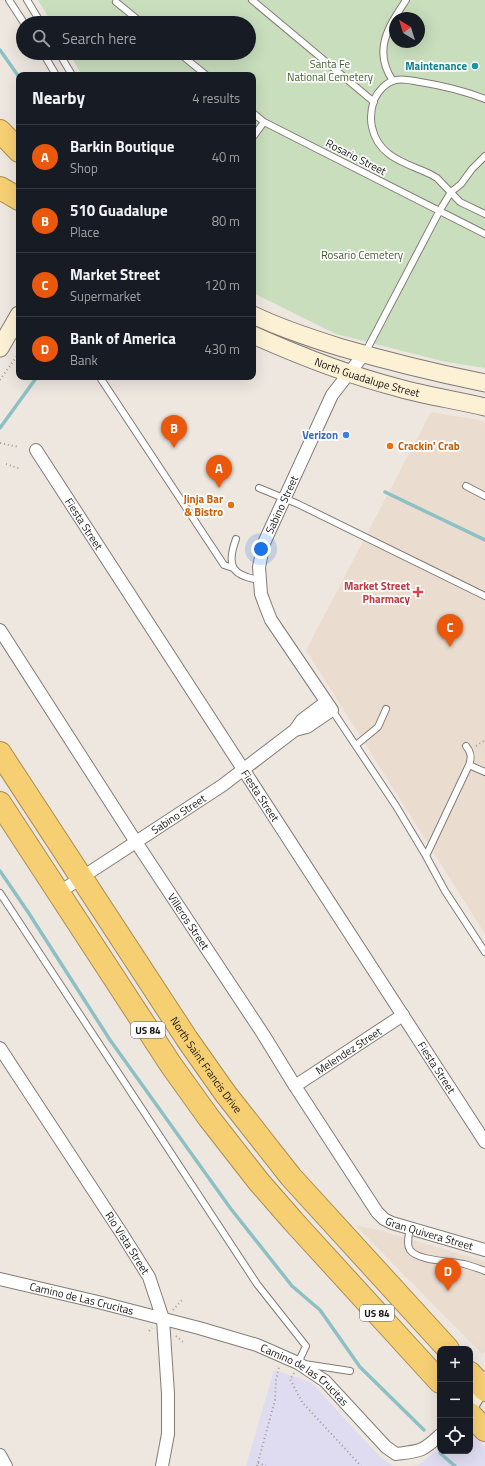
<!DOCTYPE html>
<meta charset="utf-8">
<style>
:root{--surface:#171b24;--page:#242831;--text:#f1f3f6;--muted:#9ea1a6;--line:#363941;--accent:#ea580c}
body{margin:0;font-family:"Titillium Web",sans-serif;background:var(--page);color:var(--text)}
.controls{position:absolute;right:12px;bottom:12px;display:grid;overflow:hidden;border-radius:8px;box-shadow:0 4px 16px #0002}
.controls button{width:36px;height:36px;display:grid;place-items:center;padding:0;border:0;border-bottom:1px solid var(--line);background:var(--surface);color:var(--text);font:20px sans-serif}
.compass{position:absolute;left:389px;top:12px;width:36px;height:36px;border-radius:50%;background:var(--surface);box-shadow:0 4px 16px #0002;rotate:322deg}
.you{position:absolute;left:261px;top:549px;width:14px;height:14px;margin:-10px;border:3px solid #fff;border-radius:50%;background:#1a73e8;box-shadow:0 0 0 6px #1a73e833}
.badge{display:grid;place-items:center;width:26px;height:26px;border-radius:50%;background:var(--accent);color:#fff;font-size:13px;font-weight:700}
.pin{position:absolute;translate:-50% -33px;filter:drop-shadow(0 1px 2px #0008)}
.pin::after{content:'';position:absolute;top:21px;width:14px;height:12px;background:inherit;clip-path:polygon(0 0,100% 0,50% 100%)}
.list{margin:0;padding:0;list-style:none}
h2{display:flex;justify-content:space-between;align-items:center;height:52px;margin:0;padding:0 16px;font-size:17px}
h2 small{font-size:13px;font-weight:400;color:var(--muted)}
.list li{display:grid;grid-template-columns:26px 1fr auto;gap:12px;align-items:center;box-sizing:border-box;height:64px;padding:0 16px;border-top:1px solid var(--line)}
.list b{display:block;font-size:15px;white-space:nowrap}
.list p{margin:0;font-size:13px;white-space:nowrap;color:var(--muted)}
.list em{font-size:13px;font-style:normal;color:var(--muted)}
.icon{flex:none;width:22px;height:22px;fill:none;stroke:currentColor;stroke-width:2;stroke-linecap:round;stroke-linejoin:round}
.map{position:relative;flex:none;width:485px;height:1466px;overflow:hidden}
.search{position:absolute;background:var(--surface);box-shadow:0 4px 16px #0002;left:16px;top:16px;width:240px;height:44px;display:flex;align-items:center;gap:10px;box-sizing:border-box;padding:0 14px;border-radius:22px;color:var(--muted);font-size:15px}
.panel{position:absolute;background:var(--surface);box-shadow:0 4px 16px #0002;left:16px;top:72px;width:240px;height:308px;border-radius:8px}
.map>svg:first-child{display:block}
.built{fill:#eaddd0}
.education{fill:#dfdbf1}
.green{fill:#c8debc;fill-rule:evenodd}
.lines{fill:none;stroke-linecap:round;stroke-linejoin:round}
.stream{stroke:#8dc0c5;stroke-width:3.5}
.lane-casing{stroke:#837c76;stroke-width:8}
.street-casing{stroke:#837c76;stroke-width:14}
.secondary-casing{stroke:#837c76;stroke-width:19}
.highway-casing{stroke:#a98e51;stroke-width:24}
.path{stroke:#9f9a94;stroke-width:2;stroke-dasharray:1 3;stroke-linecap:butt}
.lane{stroke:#fff;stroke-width:6}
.street{stroke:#fff;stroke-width:12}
.secondary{stroke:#fdf1d5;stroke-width:17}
.highway{stroke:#f7cf73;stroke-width:22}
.culture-dot{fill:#0f9aa8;stroke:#fff;stroke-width:1.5}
.shop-dot{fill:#3f7fe0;stroke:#fff;stroke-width:1.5}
.food-dot{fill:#e8710a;stroke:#fff;stroke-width:1.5}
.health-dot{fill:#e0444e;stroke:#fff;stroke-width:1.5}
.labels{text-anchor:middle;stroke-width:3.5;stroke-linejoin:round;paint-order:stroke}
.shield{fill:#fff;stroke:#5d5c5a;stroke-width:1}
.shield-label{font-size:10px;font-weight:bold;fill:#181613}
.park-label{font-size:11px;fill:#3e5c2b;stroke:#fff}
.culture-label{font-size:11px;font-weight:bold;fill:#0d838f;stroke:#fff;text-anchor:end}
.street-label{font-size:11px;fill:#181613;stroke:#fff}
.shop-label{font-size:11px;font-weight:bold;fill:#366cbe;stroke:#fff;text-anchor:end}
.food-label{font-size:11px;font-weight:bold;fill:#c56008;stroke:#fff;text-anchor:start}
.health-label{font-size:11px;font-weight:bold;fill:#be3a42;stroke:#fff;text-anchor:end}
</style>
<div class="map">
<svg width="485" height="1466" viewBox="0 0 485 1466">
<rect width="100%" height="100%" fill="#eee7e0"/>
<path class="built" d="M431,412L485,421V934L306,650Z
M355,1225L375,1229L485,1261V1352L482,1354Z"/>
<path class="education" d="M274,1370L311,1382L380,1457L393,1466H246Z
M470,1431L485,1447V1466H413L418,1465L440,1448V1451H470Z"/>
<path class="green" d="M38,0H485V368L446,362L336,334L253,293V75H82L69,53H249V23H52ZM395,18H419V42H395Z"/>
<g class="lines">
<path class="stream" d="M0,50L19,77
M0,428L37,377
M385,492L485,540
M0,871L28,912L110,1040L231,1209L292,1286L320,1310L360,1367L424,1430
M440,1453L455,1466"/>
<defs>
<path id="lane" d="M9,0L24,23
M27,0L41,23
M252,0L374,102
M116,2L142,23
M43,53L56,75
M59,53L72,75
M179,53L206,75
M393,81C372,50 389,26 406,0
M485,99C462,90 445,86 420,82C413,81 404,78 396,80C386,82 378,91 374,100C371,109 370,118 372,127C378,157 406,163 430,174L437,178L460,202L485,214
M253,113L264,122L485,234
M253,137L264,122
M365,353L440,210L451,192L461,184L472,169L485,156
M102,377L101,379L224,565L233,568
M466,486L485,496
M259,488L298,504L485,596
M236,539C226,566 232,576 260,580
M332,710L396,806L426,856L445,891L485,952
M356,745L378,727L386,709
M469,765L485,772
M426,856L469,765C472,757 471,752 466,746
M0,893L257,1284L306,1346L298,1363L350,1371
M410,1228C409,1235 406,1244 410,1250C418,1261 451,1261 464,1264C471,1266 478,1268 485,1271"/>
<g id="street">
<path id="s1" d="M36,450L485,1142"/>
<path id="s2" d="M0,630L136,842L263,1034L295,1086L377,1212L384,1219L392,1223L485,1250"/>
<path id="s3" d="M295,730L307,727L332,710L271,620L267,610L261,594L259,567L264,543L332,395L364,354"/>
<path id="s4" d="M58,893L223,785L295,730L302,720L326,702"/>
<path id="s5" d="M0,1048L122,1234L149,1277L163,1319L168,1394V1434L162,1466"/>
<path id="s6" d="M295,1086L403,1015"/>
<path id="s7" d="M0,1279L98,1302L199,1328L257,1345L298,1363L325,1381L386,1447L396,1454C420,1451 422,1452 440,1435"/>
<path d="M0,1455L6,1466"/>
</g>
<g id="secondary">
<path d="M253,315C280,328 310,338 339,347C387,361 436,373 485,383"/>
<path id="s8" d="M253,335C300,356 348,375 399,388C427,396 456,400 485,407"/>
<path d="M0,348L19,315"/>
<path d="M470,1405L485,1380"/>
</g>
<g id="highway">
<path d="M0,131L19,151"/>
<path d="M0,188L19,199"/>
<path id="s9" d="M0,753L187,1039L225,1093L291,1177L448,1349"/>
<path d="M0,803L171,1065L209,1118L259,1182L293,1221L440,1382"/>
<path d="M470,1373L485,1390"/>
<path d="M470,1414L485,1430"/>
</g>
</defs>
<use href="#lane" class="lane-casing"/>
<use href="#street" class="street-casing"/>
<use href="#secondary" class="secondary-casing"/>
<use href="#highway" class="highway-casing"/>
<path class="path" d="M0,380L19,353
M0,443L19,447
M6,464L21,469
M476,746L485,740
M173,1310L182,1300
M149,1331L152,1328
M176,1336L183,1342
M294,1373L290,1379L302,1402L361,1466
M258,1463L266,1466
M257,1466L275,1400L276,1380L279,1367"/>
<use href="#lane" class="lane"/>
<use href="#street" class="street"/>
<use href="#secondary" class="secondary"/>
<use href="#highway" class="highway"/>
</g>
<circle class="culture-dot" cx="475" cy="66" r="4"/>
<circle class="shop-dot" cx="346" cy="435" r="4"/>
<g class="food-dot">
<circle cx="390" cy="446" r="4"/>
<circle cx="231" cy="505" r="4"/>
</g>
<path class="health-dot" d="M416 586h4v4h4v4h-4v4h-4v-4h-4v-4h4z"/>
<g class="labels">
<g class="shield">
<rect x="131" y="1022" width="34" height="16" rx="3"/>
<rect x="360" y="1305" width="34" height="16" rx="3"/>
</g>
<g class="shield-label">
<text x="148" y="1034">US 84</text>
<text x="377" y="1317">US 84</text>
</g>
<g class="park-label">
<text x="330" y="68">Santa Fe<tspan x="330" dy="13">National Cemetery</tspan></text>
<text x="362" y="259">Rosario Cemetery</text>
</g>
<g class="culture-label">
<text x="467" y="70">Maintenance</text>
</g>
<g class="street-label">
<text transform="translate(356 157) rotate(27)" y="4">Rosario Street</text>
<text dy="4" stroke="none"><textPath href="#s8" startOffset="122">North Guadalupe Street</textPath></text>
<text dy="4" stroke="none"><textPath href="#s3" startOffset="273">Sabino Street</textPath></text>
<text dy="4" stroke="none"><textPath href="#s1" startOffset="88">Fiesta Street</textPath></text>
<text dy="4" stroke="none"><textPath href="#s1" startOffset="412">Fiesta Street</textPath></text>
<text dy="4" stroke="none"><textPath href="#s4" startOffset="144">Sabino Street</textPath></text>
<text dy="4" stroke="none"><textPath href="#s2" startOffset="347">Villeros Street</textPath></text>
<text dy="4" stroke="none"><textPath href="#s6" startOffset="64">Melendez Street</textPath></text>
<text dy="4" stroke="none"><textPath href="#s9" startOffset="374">North Saint Francis Drive</textPath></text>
<text dy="4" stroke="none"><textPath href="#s1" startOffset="736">Fiesta Street</textPath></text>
<text dy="4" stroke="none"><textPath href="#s2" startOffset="751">Gran Quivera Street</textPath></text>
<text dy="4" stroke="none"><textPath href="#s5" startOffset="233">Rio Vista Street</textPath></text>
<text dy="4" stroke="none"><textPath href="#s7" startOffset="84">Camino de Las Crucitas</textPath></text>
<text dy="4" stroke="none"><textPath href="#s7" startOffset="322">Camino de las Crucitas</textPath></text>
</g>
<g class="shop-label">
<text x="338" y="439">Verizon</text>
</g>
<g class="food-label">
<text x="398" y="450">Crackin' Crab</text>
<text x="223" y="503" text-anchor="end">Jinja Bar<tspan x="223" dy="13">&amp; Bistro</tspan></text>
</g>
<g class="health-label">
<text x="410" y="590">Market Street<tspan x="410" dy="13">Pharmacy</tspan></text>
</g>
</g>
</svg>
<div class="controls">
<button>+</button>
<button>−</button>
<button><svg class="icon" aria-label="locate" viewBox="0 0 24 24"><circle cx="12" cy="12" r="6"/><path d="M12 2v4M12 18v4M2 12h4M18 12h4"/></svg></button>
</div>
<svg class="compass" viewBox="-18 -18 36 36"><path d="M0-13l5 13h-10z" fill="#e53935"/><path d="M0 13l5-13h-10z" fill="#9ea1a6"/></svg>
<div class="you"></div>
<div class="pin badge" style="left:219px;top:488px">A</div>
<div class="pin badge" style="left:174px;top:448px">B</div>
<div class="pin badge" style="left:450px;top:647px">C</div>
<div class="pin badge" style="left:448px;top:1291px">D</div>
<div class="search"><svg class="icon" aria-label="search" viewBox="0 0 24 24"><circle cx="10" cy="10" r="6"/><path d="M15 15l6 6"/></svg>Search here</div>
<section class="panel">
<h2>Nearby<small>4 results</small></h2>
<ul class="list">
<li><span class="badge">A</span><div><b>Barkin Boutique</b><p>Shop</p></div><em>40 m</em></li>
<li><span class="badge">B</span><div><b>510 Guadalupe</b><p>Place</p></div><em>80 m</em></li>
<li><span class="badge">C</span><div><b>Market Street</b><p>Supermarket</p></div><em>120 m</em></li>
<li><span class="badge">D</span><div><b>Bank of America</b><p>Bank</p></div><em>430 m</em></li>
</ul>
</section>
</div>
